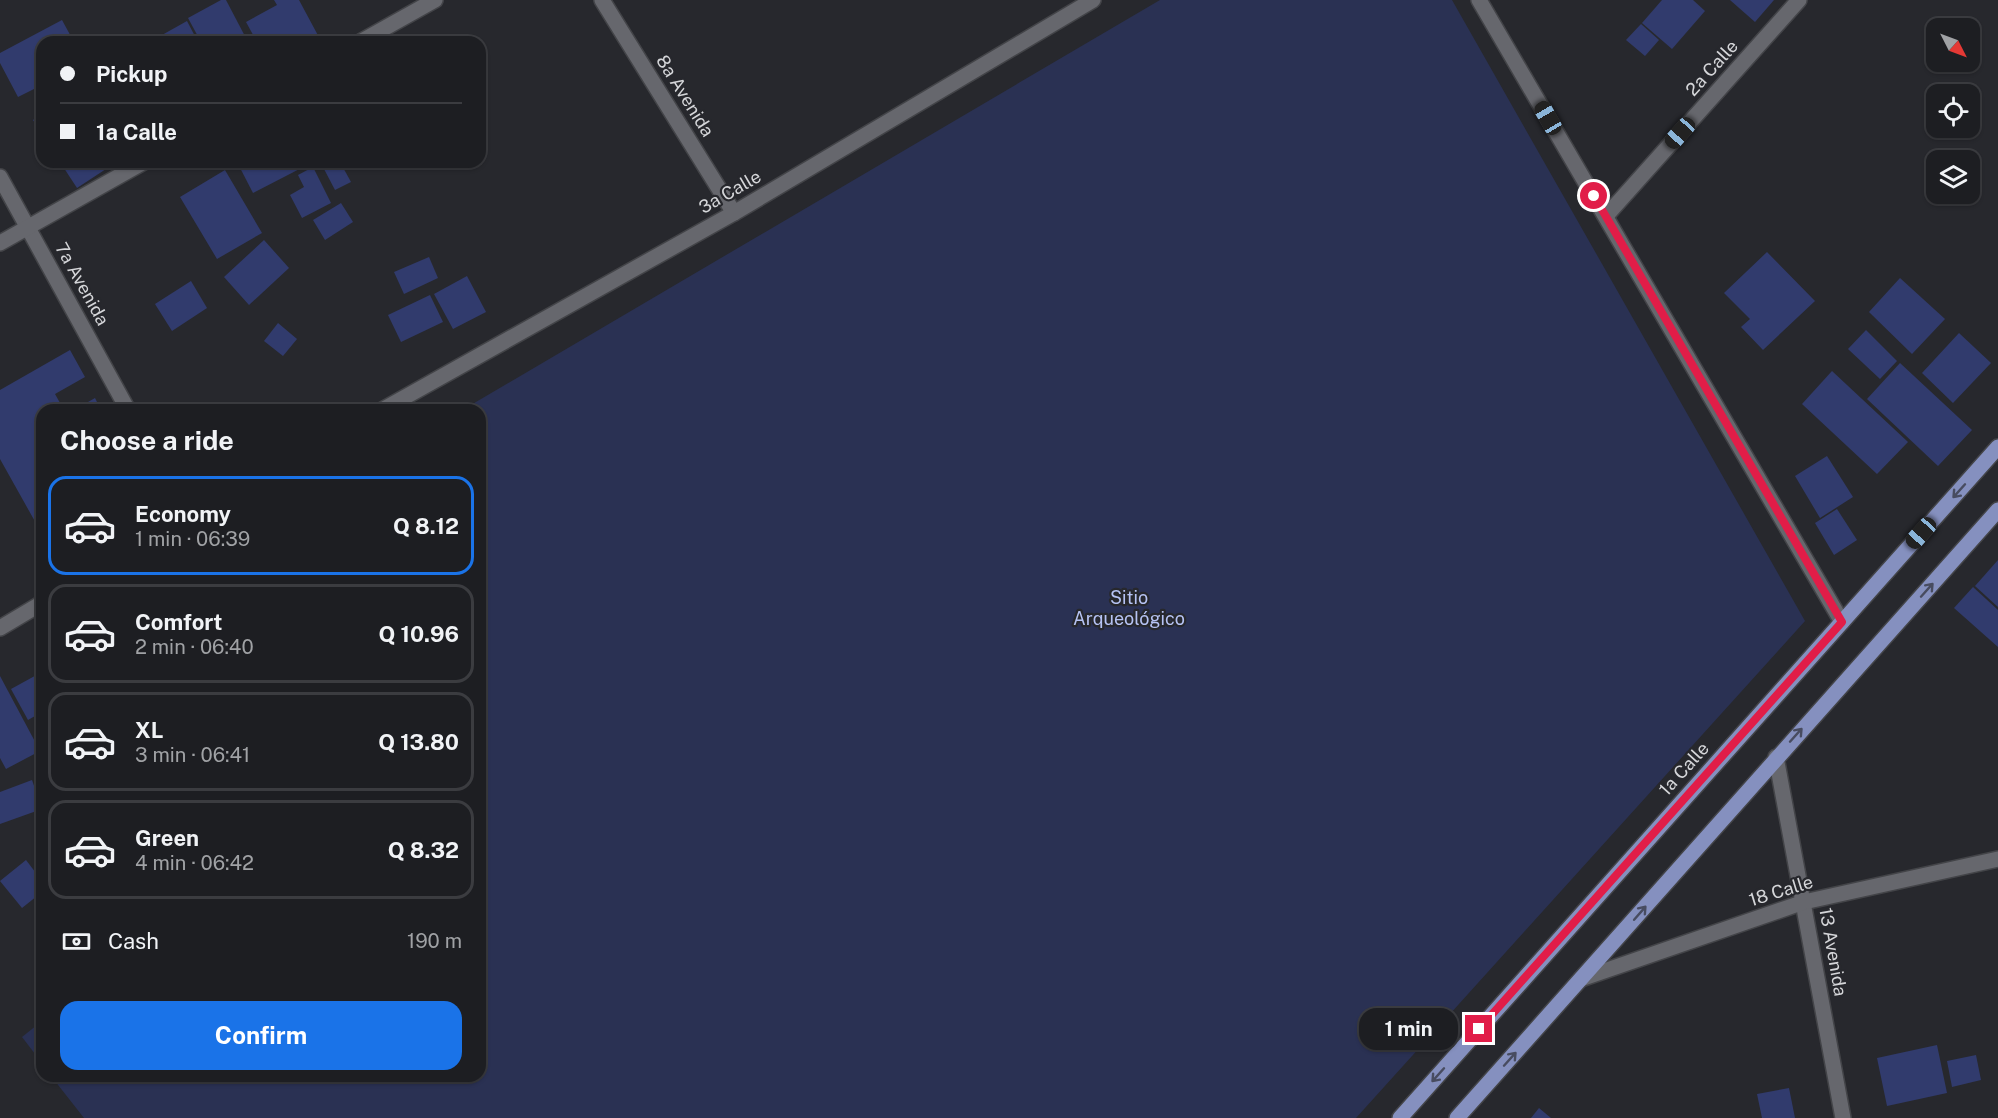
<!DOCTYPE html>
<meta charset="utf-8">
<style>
body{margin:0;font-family:"Public Sans",sans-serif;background:#25272a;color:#f1f3f6;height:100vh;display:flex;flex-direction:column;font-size:22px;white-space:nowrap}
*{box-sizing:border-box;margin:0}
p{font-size:20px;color:#a0a2a5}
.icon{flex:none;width:33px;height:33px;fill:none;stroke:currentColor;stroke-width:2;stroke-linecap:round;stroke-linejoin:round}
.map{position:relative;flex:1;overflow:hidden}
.sheet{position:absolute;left:36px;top:404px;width:450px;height:678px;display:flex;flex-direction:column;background:#1d1e22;border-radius:18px;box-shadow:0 2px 4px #0004,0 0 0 2px #3b3c40}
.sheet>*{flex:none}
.banner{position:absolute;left:36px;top:36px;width:450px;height:132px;border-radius:18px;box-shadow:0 2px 4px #0004,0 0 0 2px #3b3c40;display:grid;align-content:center;height:132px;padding:0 24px;background:#1d1e22}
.needle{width:39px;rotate:132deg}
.buttons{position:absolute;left:1926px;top:18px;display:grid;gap:12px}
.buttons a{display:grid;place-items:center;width:54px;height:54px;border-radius:12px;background:#1d1e22;box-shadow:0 2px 4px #0004,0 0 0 2px #3b3c40;font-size:30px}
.end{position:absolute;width:27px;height:27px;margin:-14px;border:8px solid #e11d48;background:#fff;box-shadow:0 0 0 3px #fff}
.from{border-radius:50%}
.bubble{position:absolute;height:42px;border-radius:18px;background:#1d1e22;box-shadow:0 2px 4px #0004,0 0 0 2px #3b3c40;font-size:20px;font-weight:700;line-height:42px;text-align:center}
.car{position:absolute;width:18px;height:36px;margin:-18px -9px;border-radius:8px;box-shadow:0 0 4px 2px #0007;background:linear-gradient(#222 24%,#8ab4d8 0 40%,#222 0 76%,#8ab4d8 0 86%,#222 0)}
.banner b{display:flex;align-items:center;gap:21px;height:57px;font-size:22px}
.banner b+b{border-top:2px solid #3b3c40}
.banner i{width:15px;height:15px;background:#f1f3f6}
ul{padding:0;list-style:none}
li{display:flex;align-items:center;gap:18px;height:99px;margin:0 12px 9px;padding:0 12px;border:3px solid #3b3c40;border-radius:18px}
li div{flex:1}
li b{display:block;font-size:22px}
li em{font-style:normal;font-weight:700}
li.active{border-color:#1a73e8}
li>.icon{width:54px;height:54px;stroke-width:1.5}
h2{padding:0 24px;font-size:27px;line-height:72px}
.pay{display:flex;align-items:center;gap:15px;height:66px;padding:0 24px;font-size:22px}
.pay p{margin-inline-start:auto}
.primary-button{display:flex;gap:12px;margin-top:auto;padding:12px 24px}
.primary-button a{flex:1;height:69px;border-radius:18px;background:#1a73e8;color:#fff;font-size:24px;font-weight:700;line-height:69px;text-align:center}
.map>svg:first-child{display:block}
.green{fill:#2a3153}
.building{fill:#313b6d}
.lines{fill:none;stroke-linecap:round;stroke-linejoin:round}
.minor-casing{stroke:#434448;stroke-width:18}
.major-casing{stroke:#434448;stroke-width:18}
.minor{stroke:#66676d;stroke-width:15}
.major{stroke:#8590bf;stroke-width:15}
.oneway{stroke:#484c60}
.route{stroke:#e11d48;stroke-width:8}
.labels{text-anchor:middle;stroke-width:4.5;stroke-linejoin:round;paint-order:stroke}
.street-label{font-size:18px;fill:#d5d6d9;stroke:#27282d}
.park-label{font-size:18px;fill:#b6c3f4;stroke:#27282d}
</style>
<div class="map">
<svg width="1998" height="1118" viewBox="0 0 1998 1118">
<rect width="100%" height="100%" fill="#27282d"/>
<g class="green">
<polygon points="1160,0 1452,0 1805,621 1356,1118 84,1118 51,1076 480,1076 480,410 464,409"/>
<polygon points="42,1021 42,1063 22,1037"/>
</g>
<g class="building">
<polygon points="221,0 226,0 248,42 201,42 188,18"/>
<polygon points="274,0 299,0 321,41 257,42 246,22 277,5"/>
<polygon points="1662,0 1693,0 1705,11 1672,49 1642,23"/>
<polygon points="1730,0 1774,0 1755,22"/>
<polygon points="62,20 74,42 42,42 42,85 18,97 0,63 0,53"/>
<polygon points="187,21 198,42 166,42 162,35"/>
<polygon points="1641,24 1659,40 1645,56 1626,40"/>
<polygon points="42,114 42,134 33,120"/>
<polygon points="60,162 101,162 106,169 77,188"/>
<polygon points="237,162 313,162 253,193"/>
<polygon points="337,162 340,162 351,182 335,190 324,169"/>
<polygon points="313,167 331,203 302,218 290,195 304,187 298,175"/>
<polygon points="225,170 262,233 217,259 180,197"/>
<polygon points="341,203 353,222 325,240 313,220"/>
<polygon points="264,240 289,268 249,305 224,277"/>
<polygon points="1767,252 1815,301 1763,350 1741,327 1750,319 1724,293"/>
<polygon points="429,257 438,278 404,294 394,272"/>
<polygon points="467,276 486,312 453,329 434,294"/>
<polygon points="1900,278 1945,319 1912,354 1869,312"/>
<polygon points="191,281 207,308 172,331 155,304"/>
<polygon points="430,295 443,322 401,342 388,315"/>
<polygon points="278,323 297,339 283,356 264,341"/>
<polygon points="1866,330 1897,361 1880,379 1848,349"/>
<polygon points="1959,333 1991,363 1953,403 1922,373"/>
<polygon points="70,350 85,377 55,394 64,410 42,410 42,534 0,459 0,390"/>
<polygon points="1900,363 1972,430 1938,466 1867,399"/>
<polygon points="1832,371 1908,442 1877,474 1802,404"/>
<polygon points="95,398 101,410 74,410"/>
<polygon points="1827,456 1853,497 1820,518 1795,476"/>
<polygon points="1837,509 1857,540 1834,555 1815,523"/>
<polygon points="1998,560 1998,607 1975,586"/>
<polygon points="1973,587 1998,610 1998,647 1954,608"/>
<polygon points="42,672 42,712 28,720 11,689"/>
<polygon points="0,676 40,751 6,769 0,758"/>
<polygon points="32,780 42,809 0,824 0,792"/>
<polygon points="26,860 42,881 42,892 22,908 0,881"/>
<polygon points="1937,1045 1947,1093 1887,1106 1877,1058"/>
<polygon points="1976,1055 1981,1080 1952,1087 1947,1061"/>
<polygon points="1789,1088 1795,1118 1762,1118 1757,1094"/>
<polygon points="1539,1108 1551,1118 1531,1118"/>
</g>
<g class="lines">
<defs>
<g id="minor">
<polyline points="602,0 734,213"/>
<polyline points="1479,0 1842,622"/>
<polyline points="360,42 435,0"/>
<polyline points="0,177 128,410"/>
<polyline points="1606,216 1799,0"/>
<polyline points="0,243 144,162"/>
<polyline points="382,410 734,213 1093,0"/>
<polyline points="0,628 42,603"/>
<polyline points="1776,757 1843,1118"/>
<polyline points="1581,979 1804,902 1998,859"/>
</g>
<g id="major">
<polyline points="1400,1118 1998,447"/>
<polyline points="1457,1118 1998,510"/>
</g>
</defs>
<use href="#minor" class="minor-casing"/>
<use href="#major" class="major-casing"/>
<use href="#minor" class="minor"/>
<use href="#major" class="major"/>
</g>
<defs><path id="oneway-shaft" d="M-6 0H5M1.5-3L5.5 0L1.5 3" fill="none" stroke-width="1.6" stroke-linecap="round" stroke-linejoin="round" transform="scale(1.5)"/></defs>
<g class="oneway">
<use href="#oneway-shaft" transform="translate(1959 491) rotate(132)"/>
<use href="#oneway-shaft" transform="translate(1927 590) rotate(-48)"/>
<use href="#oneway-shaft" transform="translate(1796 735) rotate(-48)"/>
<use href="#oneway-shaft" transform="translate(1640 913) rotate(-49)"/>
<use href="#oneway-shaft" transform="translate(1510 1059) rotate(-48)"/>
<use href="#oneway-shaft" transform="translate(1438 1075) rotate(132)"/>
</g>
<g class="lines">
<polyline class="route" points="1479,1029 1842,622 1594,196"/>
</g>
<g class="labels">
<g class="street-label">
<text transform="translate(1712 68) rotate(-48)" y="6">2a Calle</text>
<text transform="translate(685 96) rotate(58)" y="6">8a Avenida</text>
<text transform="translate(730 192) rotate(-30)" y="6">3a Calle</text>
<text transform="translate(82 284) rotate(61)" y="6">7a Avenida</text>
<text transform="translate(1684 769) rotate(-48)" y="6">1a Calle</text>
<text transform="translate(1781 891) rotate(-17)" y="6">18 Calle</text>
<text transform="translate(1833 952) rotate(80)" y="6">13 Avenida</text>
</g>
<g class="park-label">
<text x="1129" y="604">Sitio<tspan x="1129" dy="21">Arqueológico</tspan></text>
</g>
</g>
</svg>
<div class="buttons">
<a><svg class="needle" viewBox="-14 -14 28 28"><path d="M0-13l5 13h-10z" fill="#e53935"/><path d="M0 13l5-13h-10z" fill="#a0a2a5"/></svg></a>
<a><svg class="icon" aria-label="locate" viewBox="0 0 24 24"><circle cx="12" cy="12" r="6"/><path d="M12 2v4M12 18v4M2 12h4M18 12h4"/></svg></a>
<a><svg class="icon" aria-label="layers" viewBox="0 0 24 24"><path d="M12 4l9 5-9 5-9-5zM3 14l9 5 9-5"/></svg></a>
</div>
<i class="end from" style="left:1594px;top:196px"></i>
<i class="end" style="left:1479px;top:1029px"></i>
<div class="bubble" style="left:1359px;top:1008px;width:99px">1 min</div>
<i class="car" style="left:1548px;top:118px;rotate:330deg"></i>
<i class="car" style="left:1680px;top:133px;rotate:222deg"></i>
<i class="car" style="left:1921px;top:533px;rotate:222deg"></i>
<div class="banner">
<b><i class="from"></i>Pickup</b>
<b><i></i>1a Calle</b>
</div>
<section class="sheet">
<h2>Choose a ride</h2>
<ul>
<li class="active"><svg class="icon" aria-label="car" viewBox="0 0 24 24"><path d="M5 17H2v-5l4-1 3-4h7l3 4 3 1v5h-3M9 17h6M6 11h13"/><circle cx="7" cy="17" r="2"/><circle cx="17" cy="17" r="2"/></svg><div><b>Economy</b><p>1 min · 06:39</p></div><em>Q 8.12</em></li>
<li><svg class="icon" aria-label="car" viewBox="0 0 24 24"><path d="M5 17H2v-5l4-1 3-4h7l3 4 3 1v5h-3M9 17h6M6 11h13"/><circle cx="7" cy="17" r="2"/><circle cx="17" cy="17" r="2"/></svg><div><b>Comfort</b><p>2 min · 06:40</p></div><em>Q 10.96</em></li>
<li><svg class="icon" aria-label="car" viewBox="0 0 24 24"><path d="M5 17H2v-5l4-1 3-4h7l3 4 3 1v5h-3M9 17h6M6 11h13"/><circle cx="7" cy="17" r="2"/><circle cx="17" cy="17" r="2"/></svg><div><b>XL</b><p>3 min · 06:41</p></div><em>Q 13.80</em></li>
<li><svg class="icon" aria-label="car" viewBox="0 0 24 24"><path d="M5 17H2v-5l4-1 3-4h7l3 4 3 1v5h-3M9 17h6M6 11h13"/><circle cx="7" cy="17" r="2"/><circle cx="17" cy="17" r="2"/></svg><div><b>Green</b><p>4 min · 06:42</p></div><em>Q 8.32</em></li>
</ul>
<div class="pay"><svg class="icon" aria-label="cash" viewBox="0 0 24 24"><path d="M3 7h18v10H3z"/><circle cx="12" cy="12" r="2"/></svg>Cash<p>190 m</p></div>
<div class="primary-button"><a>Confirm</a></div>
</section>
</div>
